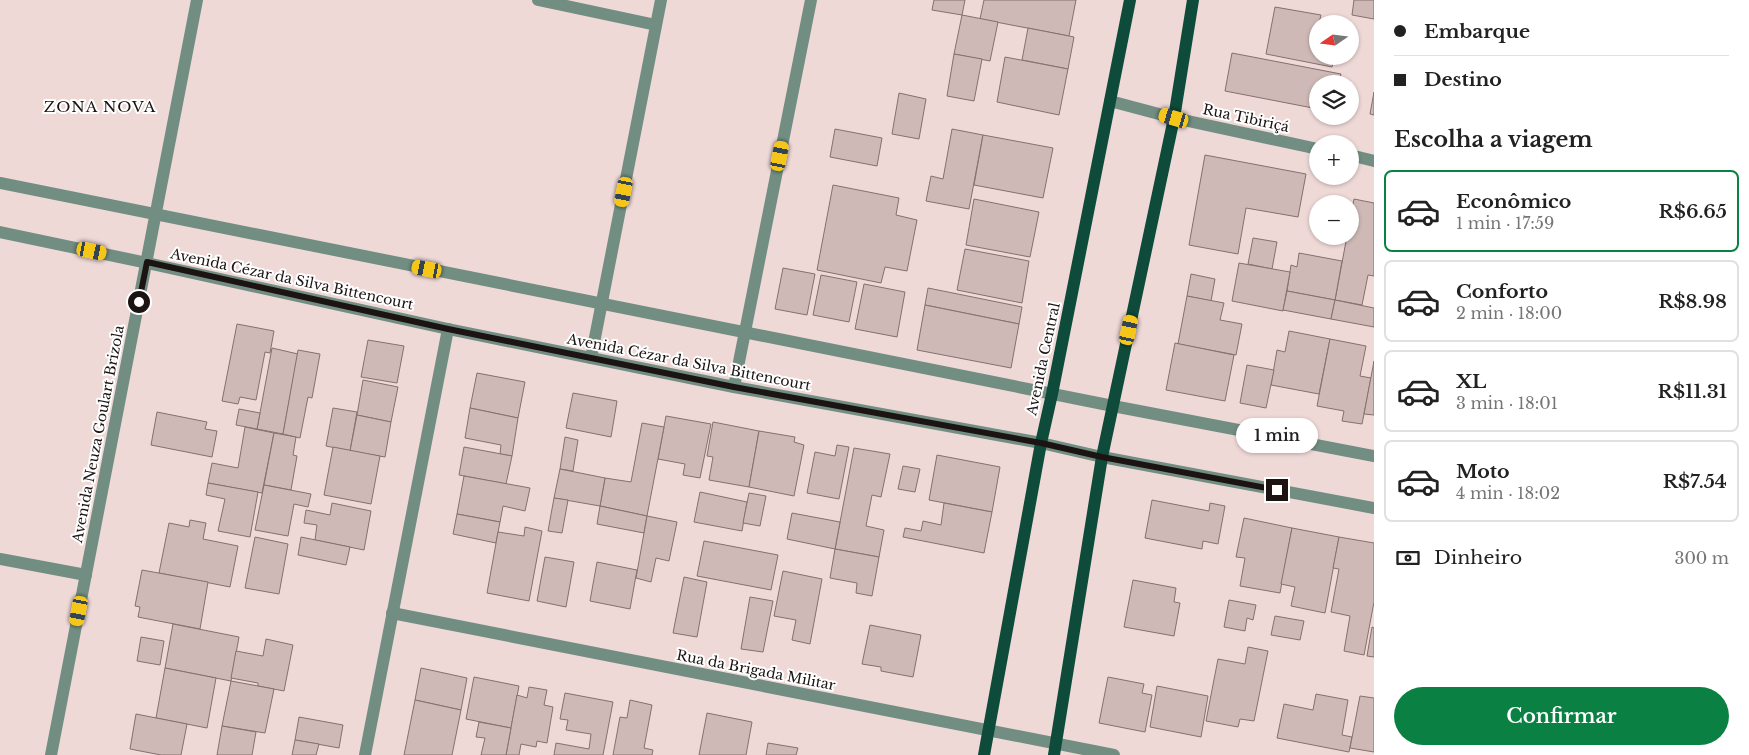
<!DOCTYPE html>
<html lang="pt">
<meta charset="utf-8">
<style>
body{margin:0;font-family:"Libre Baskerville",serif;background:#f2f2f2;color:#222;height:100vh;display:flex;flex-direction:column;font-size:19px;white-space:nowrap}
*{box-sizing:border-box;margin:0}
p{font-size:16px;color:#767676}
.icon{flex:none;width:28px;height:28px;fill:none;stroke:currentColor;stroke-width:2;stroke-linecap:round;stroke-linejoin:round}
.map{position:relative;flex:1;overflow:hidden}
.side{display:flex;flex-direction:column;background:#fff;width:375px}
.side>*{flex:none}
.hud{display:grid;align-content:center;height:110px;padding:0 20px;background:#fff}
.needle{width:32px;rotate:256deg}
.controls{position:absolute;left:1309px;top:15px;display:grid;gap:10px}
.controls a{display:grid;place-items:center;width:50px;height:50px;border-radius:50%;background:#fff;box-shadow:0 1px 4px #0004;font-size:25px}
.end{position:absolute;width:22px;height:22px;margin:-11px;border:6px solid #1b1413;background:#fff;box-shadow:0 0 0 2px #fff}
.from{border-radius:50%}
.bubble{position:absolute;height:35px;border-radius:18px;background:#fff;box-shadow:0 1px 4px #0004;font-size:16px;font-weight:600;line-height:35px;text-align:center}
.car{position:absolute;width:15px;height:30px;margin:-15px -8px;border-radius:6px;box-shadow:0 0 4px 1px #0007;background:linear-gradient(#f5c518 24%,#345 0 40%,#f5c518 0 76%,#345 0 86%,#f5c518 0)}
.hud b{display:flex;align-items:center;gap:18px;height:48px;font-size:19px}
.hud b+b{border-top:1px solid #e0e0e0}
.hud i{width:12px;height:12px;background:#222}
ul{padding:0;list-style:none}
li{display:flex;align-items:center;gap:15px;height:82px;margin:0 10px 8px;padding:0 10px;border:2px solid #e0e0e0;border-radius:8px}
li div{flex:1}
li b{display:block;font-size:19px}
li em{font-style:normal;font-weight:600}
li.on{border-color:#0b8043}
li>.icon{width:45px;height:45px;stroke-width:1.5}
h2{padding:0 20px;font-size:22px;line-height:60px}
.pay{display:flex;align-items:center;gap:12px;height:55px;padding:0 20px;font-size:19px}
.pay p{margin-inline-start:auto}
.primary-button{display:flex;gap:10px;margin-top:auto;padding:10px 20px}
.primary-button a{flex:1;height:58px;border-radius:30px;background:#0b8043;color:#fff;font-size:20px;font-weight:600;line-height:58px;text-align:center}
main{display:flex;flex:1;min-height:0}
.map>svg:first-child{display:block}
.building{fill:#ceb9b6;stroke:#84706e}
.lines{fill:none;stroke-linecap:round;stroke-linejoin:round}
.minor{stroke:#728e83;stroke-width:12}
.major{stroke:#0e4b3a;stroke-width:12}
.route{stroke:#1b1413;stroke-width:6}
.labels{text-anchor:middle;stroke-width:4;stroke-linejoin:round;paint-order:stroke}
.street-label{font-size:14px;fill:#1b1413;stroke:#fff}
.neighbourhood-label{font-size:15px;letter-spacing:1px;fill:#1b1413;stroke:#fff}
</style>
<main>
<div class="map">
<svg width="1374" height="755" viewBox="0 0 1374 755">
<rect width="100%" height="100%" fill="#efd9d7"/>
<g class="building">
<polygon points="934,0 965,0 962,15 932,10"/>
<polygon points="984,0 1076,0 1069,36 980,19"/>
<polygon points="1354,0 1374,0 1374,19 1352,15"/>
<polygon points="1275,7 1321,15 1319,23 1322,24 1318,24 1318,56 1339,56 1338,64 1333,63 1332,67 1266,54"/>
<polygon points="962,15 998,22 990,61 954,54"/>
<polygon points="1028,28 1074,37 1068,69 1022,60"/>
<polygon points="1232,53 1341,74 1339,84 1318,84 1318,109 1225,91"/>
<polygon points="954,54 982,59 974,101 947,96"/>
<polygon points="1005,57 1068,69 1059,115 997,102"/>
<polygon points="1374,92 1374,115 1370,114"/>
<polygon points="899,93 926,99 919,139 892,134"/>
<polygon points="835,129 882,138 877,166 830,157"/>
<polygon points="952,129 983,135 969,209 926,201 931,176 943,179"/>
<polygon points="983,135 1053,148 1043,198 974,185"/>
<polygon points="1205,155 1306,174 1298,217 1246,208 1238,254 1189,245"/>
<polygon points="833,185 899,198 896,215 917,220 907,271 885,267 881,283 817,270"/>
<polygon points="974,199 1039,212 1030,257 966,245"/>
<polygon points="1354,199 1374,203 1374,276 1368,275 1362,305 1335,300 1347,236 1350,236 1350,218"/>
<polygon points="1253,238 1277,242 1272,269 1248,264"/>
<polygon points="965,249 1029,261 1022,303 957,290"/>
<polygon points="1299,253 1342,261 1335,300 1287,291 1291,265 1297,267"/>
<polygon points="1239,263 1290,272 1283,311 1232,301"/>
<polygon points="783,268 815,274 807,315 775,309"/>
<polygon points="1191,274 1215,279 1211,301 1187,296"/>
<polygon points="821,275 857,282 849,322 813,315"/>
<polygon points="864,284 905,292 897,337 855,329"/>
<polygon points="928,288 1022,307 1019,324 925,305"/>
<polygon points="1287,291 1335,300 1331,319 1283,310"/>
<polygon points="1187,296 1224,303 1220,320 1242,324 1236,355 1178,344"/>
<polygon points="1335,300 1374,308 1374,327 1331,319"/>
<polygon points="925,305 1019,324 1011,368 917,350"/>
<polygon points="237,324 274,331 270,353 265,352 256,400 240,397 238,404 222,401"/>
<polygon points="1289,331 1330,339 1319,394 1271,385 1277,350 1285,352"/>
<polygon points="1330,339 1366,346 1360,376 1371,378 1362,424 1342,421 1344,411 1317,406"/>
<polygon points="368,340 404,346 397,383 361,377"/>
<polygon points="1175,343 1234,355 1225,401 1166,390"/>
<polygon points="272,348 298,354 283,434 257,429"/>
<polygon points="298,350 320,354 312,398 308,397 300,438 283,434"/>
<polygon points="1374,361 1374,415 1364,414"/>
<polygon points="1247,365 1274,370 1266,408 1240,403"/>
<polygon points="477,373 525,382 518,418 470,408"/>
<polygon points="363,380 398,387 391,422 357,415"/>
<polygon points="573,393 617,401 611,437 566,428"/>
<polygon points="333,408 357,412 350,451 326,446"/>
<polygon points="470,408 518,418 512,456 500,454 501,445 465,438"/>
<polygon points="239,409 260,413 257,429 236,425"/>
<polygon points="157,412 207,422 205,429 217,431 212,457 151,445"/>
<polygon points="357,415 391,422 385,457 350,451"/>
<polygon points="666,416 711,424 700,478 683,475 685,464 658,459"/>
<polygon points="713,422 759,431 749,487 709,480 713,457 707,456"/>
<polygon points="642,423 664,427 647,516 600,506 605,478 631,482"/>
<polygon points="245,427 274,433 262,493 208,483 212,463 238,468"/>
<polygon points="759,431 795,437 794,442 804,445 794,496 749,487"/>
<polygon points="274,433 296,437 293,455 297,456 291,490 264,485"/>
<polygon points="565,437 578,440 573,471 560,469"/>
<polygon points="837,445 849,447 839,499 807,493 815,452 835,456"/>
<polygon points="333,447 380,456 371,504 324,495"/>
<polygon points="464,447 512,456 506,484 459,475"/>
<polygon points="854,448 890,454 881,497 872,495 866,526 884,530 879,557 835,549"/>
<polygon points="937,455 1000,467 992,512 929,500"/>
<polygon points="903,466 920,469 915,492 898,489"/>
<polygon points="560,469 605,478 600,506 554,498"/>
<polygon points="464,476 530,488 525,511 503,506 500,522 457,514"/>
<polygon points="208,483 258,492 250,537 218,531 225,499 206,495"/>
<polygon points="264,485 311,494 308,507 294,504 288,536 255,530"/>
<polygon points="700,492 747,502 742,531 694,522"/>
<polygon points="749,493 766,496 760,526 743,523"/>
<polygon points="554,498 568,500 562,533 548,531"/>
<polygon points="1152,500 1209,511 1210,503 1225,506 1218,544 1203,541 1202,549 1145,538"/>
<polygon points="332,503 371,511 364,550 315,540 317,525 304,523 306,510 330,515"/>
<polygon points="944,503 992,512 984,553 903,537 905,528 921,531 923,521 941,525"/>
<polygon points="600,506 647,516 644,533 597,524"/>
<polygon points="792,513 840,522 835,549 787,539"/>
<polygon points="457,514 500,522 496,543 453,534"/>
<polygon points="647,516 677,522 669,561 656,558 651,582 636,578"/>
<polygon points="1244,518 1292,528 1280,593 1240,586 1245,558 1236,557"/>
<polygon points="190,520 206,523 203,539 238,546 230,587 159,573 169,523 189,527"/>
<polygon points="525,527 542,531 529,601 487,593 498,532 524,536"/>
<polygon points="1292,528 1339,537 1325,613 1291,606 1295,587 1281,584"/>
<polygon points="255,537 288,544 279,594 245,588"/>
<polygon points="301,537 350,547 346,565 298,555"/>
<polygon points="1339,537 1374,543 1374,602 1364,655 1344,651 1350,616 1331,612 1339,569 1333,568"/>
<polygon points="704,541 778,555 771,590 697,576"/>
<polygon points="835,549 879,557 872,596 856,593 857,583 830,578"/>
<polygon points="545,557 574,562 566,607 537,601"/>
<polygon points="597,562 637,570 630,609 590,601"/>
<polygon points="142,570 208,582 200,629 138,617 140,607 135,606"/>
<polygon points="783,571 822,579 810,644 792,640 796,620 774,616"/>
<polygon points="684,577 707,582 697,637 673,633"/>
<polygon points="1133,580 1176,588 1174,602 1180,603 1174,636 1124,627"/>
<polygon points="750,597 773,601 763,652 741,649"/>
<polygon points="1229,600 1256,605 1253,620 1247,618 1245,631 1224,627"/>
<polygon points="1275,616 1304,621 1300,640 1271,635"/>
<polygon points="173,624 239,637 231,681 165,668"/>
<polygon points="870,625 921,635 913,677 881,671 881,667 862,664"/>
<polygon points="1372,627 1374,628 1374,657 1367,656"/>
<polygon points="141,637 164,641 160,665 137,661"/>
<polygon points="266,639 293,645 284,691 258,686 258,683 231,678 236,651 263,656"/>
<polygon points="1248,647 1268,651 1254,721 1240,719 1238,727 1206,721 1218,659 1245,664"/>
<polygon points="165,668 216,678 207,728 156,718"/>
<polygon points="421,668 467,678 461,710 415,700"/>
<polygon points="474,677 519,686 511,728 466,719"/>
<polygon points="1108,677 1144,684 1142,693 1152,695 1145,732 1099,723"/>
<polygon points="231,681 274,689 265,733 222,726"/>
<polygon points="1157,686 1208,696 1201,737 1150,727"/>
<polygon points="529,687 547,690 544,705 553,707 547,743 537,741 536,747 521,744 519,755 506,755 517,695 527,698"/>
<polygon points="565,693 613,702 603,755 554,755 556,743 589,749 591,734 566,730 568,720 560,719"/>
<polygon points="1316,694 1348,700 1342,735 1352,737 1349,752 1277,738 1284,704 1313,710"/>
<polygon points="1360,696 1374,698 1374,752 1350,748"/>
<polygon points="415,700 461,710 452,755 404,755"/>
<polygon points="630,700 652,705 644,748 653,750 652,755 613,755 620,717 627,718"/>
<polygon points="707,713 752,722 746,755 699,755"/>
<polygon points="136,714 187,724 181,755 161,755 130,749"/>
<polygon points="299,717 343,725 339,748 295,740"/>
<polygon points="479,722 511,728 506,755 481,755 485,738 476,737"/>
<polygon points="222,726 256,732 252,755 217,755"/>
<polygon points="295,740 319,744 316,755 292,755"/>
<polygon points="768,743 798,748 796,755 766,755"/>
</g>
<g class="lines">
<g class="minor">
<polyline points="538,0 656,25"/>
<polyline points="1110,101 1174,118 1318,149"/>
<polyline points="1350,155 1374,161"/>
<polyline points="0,183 1113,406 1374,456"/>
<polyline points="0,232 147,263 448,329 734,387 1041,443 1102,457 1374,508"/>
<polyline points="591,358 661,0"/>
<polyline points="734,387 811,0"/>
<polyline points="0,559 86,575"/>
<polyline points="392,613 1114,755"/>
<polyline points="51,755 197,0"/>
<polyline points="365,755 448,329"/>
</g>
<g class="major">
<polyline points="984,755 1041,443 1052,394 1130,0"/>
<polyline points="1054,755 1102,457 1174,118 1193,0"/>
</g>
</g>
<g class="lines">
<polyline class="route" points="139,302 147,262 448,329 734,387 1041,443 1102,457 1277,490"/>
</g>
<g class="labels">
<g class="street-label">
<text transform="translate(1246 118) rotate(12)" y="5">Rua Tibiriçá</text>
<text transform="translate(292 279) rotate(12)" y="5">Avenida Cézar da Silva Bittencourt</text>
<text transform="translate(1043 359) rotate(-78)" y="5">Avenida Central</text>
<text transform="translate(689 362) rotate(11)" y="5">Avenida Cézar da Silva Bittencourt</text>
<text transform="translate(98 434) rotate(-79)" y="5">Avenida Neuza Goulart Brizola</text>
<text transform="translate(756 670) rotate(11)" y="5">Rua da Brigada Militar</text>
</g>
<g class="neighbourhood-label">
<text x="100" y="112">ZONA NOVA</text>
</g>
</g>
</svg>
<div class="controls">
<a><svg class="needle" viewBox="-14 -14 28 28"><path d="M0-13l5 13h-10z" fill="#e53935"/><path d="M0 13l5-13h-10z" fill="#767676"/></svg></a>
<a><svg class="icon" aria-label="layers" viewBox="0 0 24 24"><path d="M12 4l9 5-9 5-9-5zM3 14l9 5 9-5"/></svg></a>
<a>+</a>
<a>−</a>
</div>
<i class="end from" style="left:139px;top:302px"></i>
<i class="end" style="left:1277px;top:490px"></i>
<div class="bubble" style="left:1236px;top:418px;width:82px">1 min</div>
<i class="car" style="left:1174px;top:118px;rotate:286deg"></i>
<i class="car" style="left:780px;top:156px;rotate:11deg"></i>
<i class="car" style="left:624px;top:192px;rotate:191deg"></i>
<i class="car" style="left:92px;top:251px;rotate:102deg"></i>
<i class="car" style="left:427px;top:269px;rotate:281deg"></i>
<i class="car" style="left:1129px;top:330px;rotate:12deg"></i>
<i class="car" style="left:79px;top:611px;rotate:191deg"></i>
</div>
<section class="side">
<div class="hud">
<b><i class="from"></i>Embarque</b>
<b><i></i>Destino</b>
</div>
<h2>Escolha a viagem</h2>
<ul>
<li class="on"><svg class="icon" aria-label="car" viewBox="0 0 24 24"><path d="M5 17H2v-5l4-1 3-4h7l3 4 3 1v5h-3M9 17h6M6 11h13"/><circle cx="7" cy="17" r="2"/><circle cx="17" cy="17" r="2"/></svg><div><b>Econômico</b><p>1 min · 17:59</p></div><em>R$6.65</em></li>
<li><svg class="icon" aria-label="car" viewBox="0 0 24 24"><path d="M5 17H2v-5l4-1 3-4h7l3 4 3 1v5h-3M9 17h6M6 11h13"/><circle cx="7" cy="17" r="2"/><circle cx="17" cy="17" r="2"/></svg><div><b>Conforto</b><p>2 min · 18:00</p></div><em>R$8.98</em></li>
<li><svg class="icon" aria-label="car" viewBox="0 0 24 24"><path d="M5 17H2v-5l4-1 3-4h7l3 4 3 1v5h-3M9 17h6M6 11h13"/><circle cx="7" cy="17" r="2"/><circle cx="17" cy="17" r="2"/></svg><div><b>XL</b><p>3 min · 18:01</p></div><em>R$11.31</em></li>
<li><svg class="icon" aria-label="car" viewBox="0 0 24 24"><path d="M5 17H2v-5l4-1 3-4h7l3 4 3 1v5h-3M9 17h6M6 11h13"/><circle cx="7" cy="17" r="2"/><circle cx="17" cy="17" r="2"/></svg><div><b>Moto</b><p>4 min · 18:02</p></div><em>R$7.54</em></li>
</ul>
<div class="pay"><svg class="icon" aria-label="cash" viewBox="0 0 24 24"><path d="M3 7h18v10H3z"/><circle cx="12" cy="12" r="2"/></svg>Dinheiro<p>300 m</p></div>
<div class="primary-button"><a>Confirmar</a></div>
</section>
</main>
